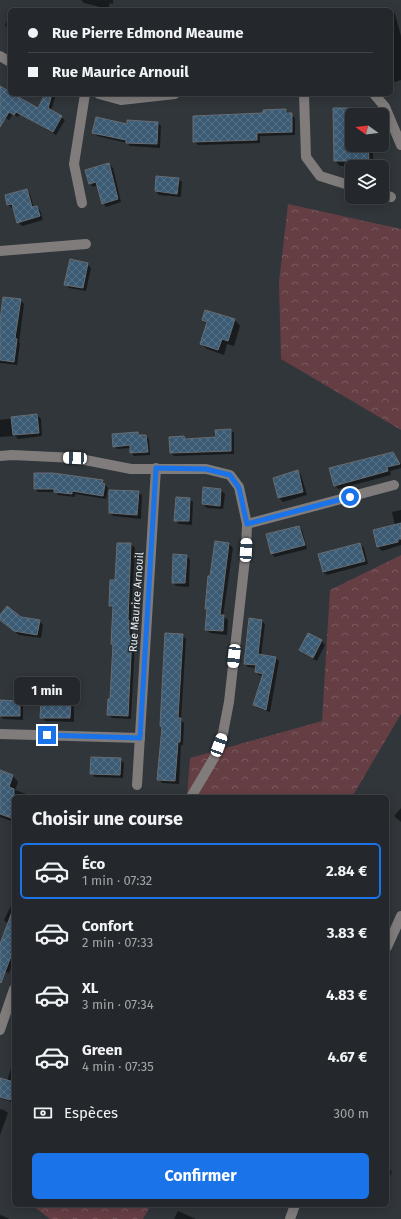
<!DOCTYPE html>
<html lang="fr">
<meta charset="utf-8">
<style>
body{margin:0;font-family:"Fira Sans",sans-serif;background:#303438;color:#f1f3f6;height:100vh;display:flex;flex-direction:column;font-size:15px;white-space:nowrap}
*{box-sizing:border-box;margin:0}
p{font-size:13px;color:#a3a6a9}
.icon{flex:none;width:22px;height:22px;fill:none;stroke:currentColor;stroke-width:2;stroke-linecap:round;stroke-linejoin:round}
.map{position:relative;flex:1;overflow:hidden}
.drawer{position:absolute;left:12px;top:795px;width:377px;height:412px;display:flex;flex-direction:column;background:#24282c;border-radius:6px;box-shadow:0 2px 10px #0003,0 0 0 1px #414448}
.drawer>*{flex:none}
.top-card{position:absolute;left:8px;top:8px;width:385px;height:88px;border-radius:6px;box-shadow:0 2px 10px #0003,0 0 0 1px #414448;display:grid;align-content:center;height:88px;padding:0 20px;background:#24282c}
.needle{width:26px;rotate:285deg}
.tools{position:absolute;left:345px;top:108px;display:grid;gap:8px}
.tools a{display:grid;place-items:center;width:44px;height:44px;border-radius:6px;background:#24282c;box-shadow:0 2px 10px #0003,0 0 0 1px #414448;font-size:20px}
.end{position:absolute;width:18px;height:18px;margin:-9px;border:5px solid #1a73e8;background:#fff;box-shadow:0 0 0 2px #fff}
.from{border-radius:50%}
.bubble{position:absolute;height:28px;border-radius:6px;background:#24282c;box-shadow:0 2px 10px #0003,0 0 0 1px #414448;font-size:13px;font-weight:700;line-height:28px;text-align:center}
.car{position:absolute;width:12px;height:24px;margin:-12px -6px;border-radius:5px;box-shadow:0 0 3px 1px #0007;background:linear-gradient(#fff 24%,#345 0 40%,#fff 0 76%,#345 0 86%,#fff 0)}
.top-card b{display:flex;align-items:center;gap:14px;height:38px;font-size:15px}
.top-card b+b{border-top:1px solid #414448}
.top-card i{width:10px;height:10px;background:#f1f3f6}
ul{padding:0;list-style:none}
li{display:flex;align-items:center;gap:12px;height:56px;margin:0 8px 6px;padding:0 12px;border:2px solid transparent;border-radius:6px}
li div{flex:1}
li b{display:block;font-size:15px}
li em{font-style:normal;font-weight:700}
li.active{border-color:#1a73e8}
li>.icon{width:36px;height:36px;stroke-width:1.5}
h2{padding:0 20px;font-size:18px;line-height:48px}
.pay{display:flex;align-items:center;gap:10px;height:44px;padding:0 20px;font-size:15px}
.pay p{margin-inline-start:auto}
.button{display:flex;gap:8px;margin-top:auto;padding:8px 20px}
.button a{flex:1;height:46px;border-radius:6px;background:#1a73e8;color:#fff;font-size:16px;font-weight:700;line-height:46px;text-align:center}
.map>svg:first-child{display:block}
.forest{fill:url(#forest-crowns)}
.shadow{fill:#0007}
.building{fill:url(#building-cross-hatch);stroke:#676d72}
.lines{fill:none;stroke-linecap:round;stroke-linejoin:round}
.minor{stroke:#807c7c;stroke-width:10}
.route{stroke:#1a73e8;stroke-width:5}
.labels{text-anchor:middle;stroke-width:3;stroke-linejoin:round;paint-order:stroke}
.street-label{font-size:11px;fill:#eef2f5;stroke:#262c30}
</style>
<div class="map">
<svg width="401" height="1219" viewBox="0 0 401 1219">
<defs>
<pattern id="forest-crowns" width="20" height="18" patternUnits="userSpaceOnUse"><rect width="20" height="18" fill="#643e43"/><path d="M2 6a3 3 0 1 1 6 0M12 15a3 3 0 1 1 6 0" fill="none" stroke="#7a5a5f"/></pattern>
<pattern id="building-cross-hatch" width="8" height="8" patternUnits="userSpaceOnUse"><rect width="8" height="8" fill="#3b5a73"/><path d="M0 0l8 8M0 8l8-8" fill="none" stroke="#587288"/></pattern>
</defs>
<rect width="100%" height="100%" fill="#30363a"/>
<g class="forest">
<polygon points="288,204 401,229 401,430 281,359 279,282"/>
<polygon points="401,555 401,714 352,797 187,797 190,758 322,721 330,590"/>
<polygon points="32,1205 151,1205 143,1219 50,1219"/>
</g>
<g class="shadow">
<polygon points="81,0 113,0 113,4 110,3 108,9 84,3"/>
<polygon points="386,9 390,9 395,14 401,36 401,80 395,82 391,78 391,10 381,10"/>
<polygon points="10,16 10,30 5,25"/>
<polygon points="0,87 38,109 46,94 56,94 51,111 61,117 65,120 56,135 20,114 18,117 13,114 9,120 2,116 0,114"/>
<polygon points="334,109 358,109 363,114 363,115 352,115 352,145 372,145 374,166 340,166 335,161"/>
<polygon points="285,110 295,118 295,135 260,136 260,143 198,145 194,141 264,114"/>
<polygon points="158,123 161,126 160,148 130,146 127,143 97,136 94,132 128,125"/>
<polygon points="109,164 113,168 121,202 106,207 103,203 98,185 93,187 90,183"/>
<polygon points="178,179 182,182 181,197 159,195 156,191"/>
<polygon points="26,190 30,194 34,208 37,207 40,210 43,220 22,226 18,222 14,208 12,208 8,205"/>
<polygon points="87,264 91,268 86,291 69,288 65,284"/>
<polygon points="20,300 24,304 19,342 20,343 17,365 0,363 0,331"/>
<polygon points="205,311 235,320 240,326 234,346 227,344 224,355 207,349 201,344 207,325 203,320"/>
<polygon points="37,415 41,419 42,436 18,439 15,436 0,437 0,420"/>
<polygon points="231,430 234,433 234,454 174,456 171,453 170,438 184,437 187,440 217,438 216,431"/>
<polygon points="137,433 140,436 146,436 149,439 150,455 134,456 131,453 131,448 117,449 114,446"/>
<polygon points="393,453 401,464 401,468 390,471 391,475 338,489 335,485"/>
<polygon points="298,472 301,475 307,495 283,502 279,498 274,479"/>
<polygon points="102,481 108,488 106,499 75,494 75,497 58,495 56,492 38,492 35,489"/>
<polygon points="221,490 225,494 223,509 207,508 203,504"/>
<polygon points="138,492 142,495 141,519 113,516 110,513"/>
<polygon points="189,499 193,502 192,525 179,524 175,520"/>
<polygon points="401,510 401,545 382,551 378,547 374,531 395,525 392,512"/>
<polygon points="299,527 302,530 307,549 275,557 271,554 267,535"/>
<polygon points="216,542 229,544 233,548 223,616 228,620 227,635 210,633 206,629 208,610 206,609"/>
<polygon points="131,544 135,548 131,624 132,625 132,638 135,641 131,719 112,718 108,714 111,700 114,645 112,644 114,609 110,605 116,581"/>
<polygon points="360,544 364,548 368,564 327,575 323,572"/>
<polygon points="187,556 190,560 189,587 176,586 173,582"/>
<polygon points="0,617 39,621 43,625 41,638 19,635 3,621 0,618"/>
<polygon points="262,621 265,624 261,656 276,658 279,661 270,712 257,708 254,705 264,676 259,675 256,672 256,668 248,667 245,664"/>
<polygon points="308,634 322,641 325,645 317,661 304,654 300,650"/>
<polygon points="182,635 186,639 181,720 184,723 183,745 181,745 179,784 162,783 158,779"/>
<polygon points="19,702 23,706 23,720 3,719 0,716"/>
<polygon points="71,703 74,707 74,722 45,721 41,717"/>
<polygon points="120,759 124,763 123,778 95,777 91,773"/>
<polygon points="0,771 13,776 18,782 15,790 29,795 31,797 14,797 14,822 0,817"/>
<polygon points="401,808 401,822 394,816"/>
<polygon points="14,900 14,961 9,973 0,970 0,946 8,924 4,920"/>
<polygon points="14,1059 14,1103 0,1098 0,1079 7,1081"/>
<polygon points="0,1109 4,1110 8,1113 0,1135"/>
<polygon points="387,1168 392,1171 388,1182 387,1181"/>
<polygon points="178,1211 196,1219 174,1219"/>
<polygon points="0,1215 8,1218 9,1219 0,1219"/>
</g>
<g class="building">
<polygon points="0,86 10,92 10,94 13,94 38,108 45,94 52,94 48,108 62,116 53,132 16,112 14,115 9,112 0,127"/>
<polygon points="333,108 352,108 352,145 368,145 369,161 334,161"/>
<polygon points="286,109 286,113 292,113 292,132 257,133 257,140 193,142 193,116 263,113 263,110"/>
<polygon points="96,117 127,124 127,120 158,122 157,144 126,143 126,140 92,133"/>
<polygon points="109,163 118,199 102,204 96,182 89,184 85,170"/>
<polygon points="156,176 179,178 177,194 155,191"/>
<polygon points="27,189 32,207 37,206 40,216 17,223 12,204 7,205 5,195"/>
<polygon points="70,259 88,263 83,288 64,285"/>
<polygon points="3,297 21,299 15,338 17,339 14,362 0,360 0,320"/>
<polygon points="205,310 235,319 228,341 222,339 218,350 200,344 207,322 202,320"/>
<polygon points="37,414 39,433 13,435 11,417"/>
<polygon points="231,429 231,451 170,453 169,437 184,436 185,439 216,437 215,430"/>
<polygon points="138,432 138,435 146,435 148,452 130,453 130,445 113,447 112,434"/>
<polygon points="393,452 400,464 387,467 388,471 334,486 329,468"/>
<polygon points="298,470 303,492 278,498 273,478"/>
<polygon points="34,473 53,473 103,480 102,483 105,484 103,496 72,491 72,494 54,492 54,489 34,489"/>
<polygon points="203,487 221,489 220,506 202,504"/>
<polygon points="109,490 139,491 137,515 109,513"/>
<polygon points="176,497 190,498 189,521 174,521"/>
<polygon points="401,523 401,539 398,539 398,542 377,547 373,530"/>
<polygon points="299,526 305,545 271,554 266,534"/>
<polygon points="215,541 229,543 220,615 224,615 223,631 205,630 207,609 205,609 208,576 210,576"/>
<polygon points="117,543 131,543 128,620 129,620 129,636 132,636 128,716 107,715 108,699 110,699 113,644 111,644 113,606 109,606 110,580 115,580"/>
<polygon points="360,543 365,561 323,572 318,554"/>
<polygon points="173,554 187,555 185,583 172,583"/>
<polygon points="7,606 21,617 40,620 37,635 14,631 0,620 0,615"/>
<polygon points="249,618 262,620 258,654 276,657 266,710 253,705 263,674 255,672 256,665 244,664"/>
<polygon points="165,633 183,634 178,718 181,718 180,742 178,742 175,781 157,780 162,727 160,726"/>
<polygon points="308,633 322,640 313,658 299,650"/>
<polygon points="0,700 20,701 20,716 0,716"/>
<polygon points="41,701 71,702 70,718 40,718"/>
<polygon points="91,757 121,758 120,775 90,774"/>
<polygon points="0,770 13,775 9,787 14,789 14,819 0,814"/>
<polygon points="13,909 14,909 14,948 1,983 0,982 0,944"/>
<polygon points="0,1078 14,1082 14,1089 10,1100 0,1097"/>
</g>
<g class="lines">
<g class="minor">
<polyline points="0,56 10,62"/>
<polyline points="99,94 121,100 175,94"/>
<polyline points="304,94 306,157 320,176 352,186"/>
<polyline points="374,94 385,107 401,145"/>
<polyline points="382,194 391,197"/>
<polyline points="82,203 74,164 85,94"/>
<polyline points="0,251 86,244"/>
<polyline points="0,456 12,455 75,458 131,469 206,469 230,475 239,487 247,524 246,550 229,702 223,733 214,758 191,797"/>
<polyline points="247,524 394,485"/>
<polyline points="0,734 140,738"/>
<polyline points="137,785 156,468"/>
<polyline points="387,947 401,916"/>
<polyline points="0,1030 14,989"/>
<polyline points="290,1219 295,1205"/>
</g>
</g>
<g class="lines">
<polyline class="route" points="47,735 140,738 156,468 206,469 230,475 239,488 247,524 350,497"/>
</g>
<g class="labels">
<g class="street-label">
<text transform="translate(136 602) rotate(-86)" y="4">Rue Maurice Arnouil</text>
</g>
</g>
</svg>
<div class="tools">
<a><svg class="needle" viewBox="-14 -14 28 28"><path d="M0-13l5 13h-10z" fill="#e53935"/><path d="M0 13l5-13h-10z" fill="#a3a6a9"/></svg></a>
<a><svg class="icon" aria-label="layers" viewBox="0 0 24 24"><path d="M12 4l9 5-9 5-9-5zM3 14l9 5 9-5"/></svg></a>
</div>
<i class="end from" style="left:350px;top:497px"></i>
<i class="end" style="left:47px;top:735px"></i>
<div class="bubble" style="left:14px;top:677px;width:66px">1 min</div>
<i class="car" style="left:75px;top:458px;rotate:272deg"></i>
<i class="car" style="left:246px;top:550px;rotate:3deg"></i>
<i class="car" style="left:234px;top:656px;rotate:186deg"></i>
<i class="car" style="left:219px;top:745px;rotate:20deg"></i>
<div class="top-card">
<b><i class="from"></i>Rue Pierre Edmond Meaume</b>
<b><i></i>Rue Maurice Arnouil</b>
</div>
<section class="drawer">
<h2>Choisir une course</h2>
<ul>
<li class="active"><svg class="icon" aria-label="car" viewBox="0 0 24 24"><path d="M5 17H2v-5l4-1 3-4h7l3 4 3 1v5h-3M9 17h6M6 11h13"/><circle cx="7" cy="17" r="2"/><circle cx="17" cy="17" r="2"/></svg><div><b>Éco</b><p>1 min · 07:32</p></div><em>2.84 €</em></li>
<li><svg class="icon" aria-label="car" viewBox="0 0 24 24"><path d="M5 17H2v-5l4-1 3-4h7l3 4 3 1v5h-3M9 17h6M6 11h13"/><circle cx="7" cy="17" r="2"/><circle cx="17" cy="17" r="2"/></svg><div><b>Confort</b><p>2 min · 07:33</p></div><em>3.83 €</em></li>
<li><svg class="icon" aria-label="car" viewBox="0 0 24 24"><path d="M5 17H2v-5l4-1 3-4h7l3 4 3 1v5h-3M9 17h6M6 11h13"/><circle cx="7" cy="17" r="2"/><circle cx="17" cy="17" r="2"/></svg><div><b>XL</b><p>3 min · 07:34</p></div><em>4.83 €</em></li>
<li><svg class="icon" aria-label="car" viewBox="0 0 24 24"><path d="M5 17H2v-5l4-1 3-4h7l3 4 3 1v5h-3M9 17h6M6 11h13"/><circle cx="7" cy="17" r="2"/><circle cx="17" cy="17" r="2"/></svg><div><b>Green</b><p>4 min · 07:35</p></div><em>4.67 €</em></li>
</ul>
<div class="pay"><svg class="icon" aria-label="cash" viewBox="0 0 24 24"><path d="M3 7h18v10H3z"/><circle cx="12" cy="12" r="2"/></svg>Espèces<p>300 m</p></div>
<div class="button"><a>Confirmer</a></div>
</section>
</div>
